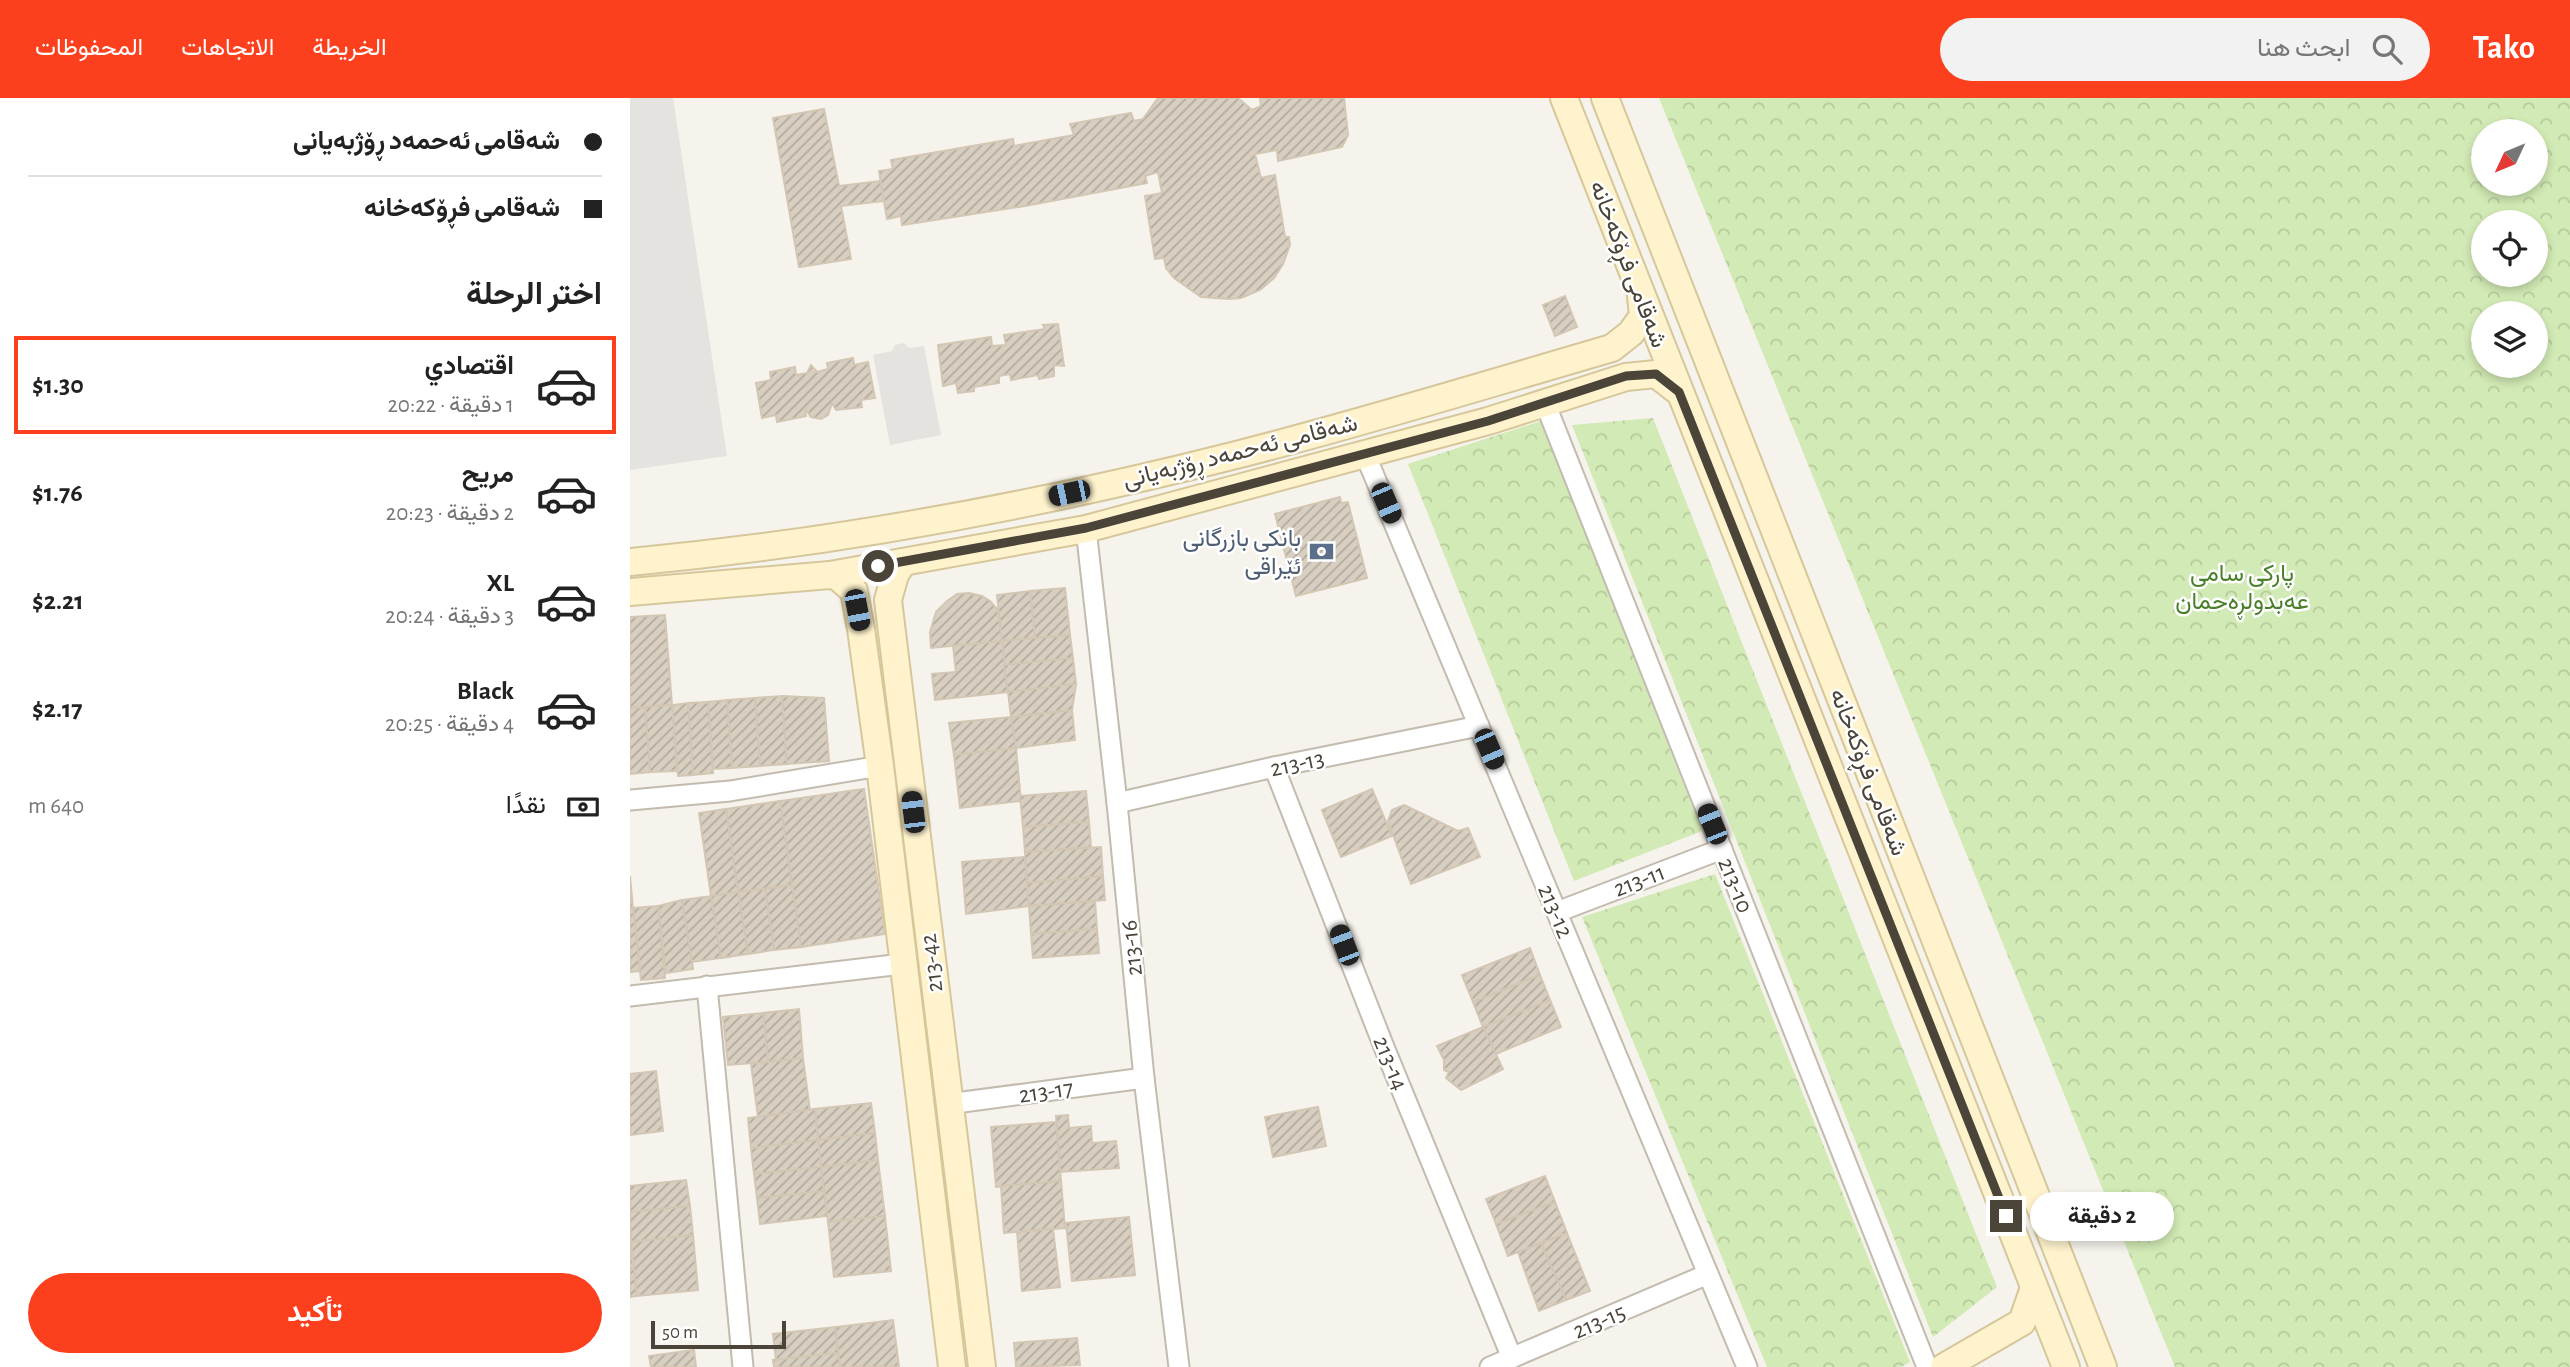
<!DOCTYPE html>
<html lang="ar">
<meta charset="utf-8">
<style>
body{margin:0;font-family:"Alegreya Sans",Vazirmatn,sans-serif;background:#f2f2f2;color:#222;direction:rtl;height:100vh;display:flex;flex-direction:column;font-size:26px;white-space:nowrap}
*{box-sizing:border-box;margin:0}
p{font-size:23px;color:#767676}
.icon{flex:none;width:38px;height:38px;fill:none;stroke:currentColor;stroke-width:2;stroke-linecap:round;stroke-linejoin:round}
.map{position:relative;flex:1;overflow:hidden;direction:ltr}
.details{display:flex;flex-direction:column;background:#fff;width:630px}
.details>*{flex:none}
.hud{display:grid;align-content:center;height:154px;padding:0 28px;background:#fff}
.needle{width:46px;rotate:226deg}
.controls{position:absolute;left:1841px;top:21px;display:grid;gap:14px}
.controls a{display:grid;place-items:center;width:77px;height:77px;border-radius:50%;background:#fff;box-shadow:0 4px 10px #0003;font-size:35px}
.scale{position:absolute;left:21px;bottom:18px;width:135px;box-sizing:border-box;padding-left:7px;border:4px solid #4b4439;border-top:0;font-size:19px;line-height:24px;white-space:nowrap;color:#4b4439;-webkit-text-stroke:5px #fff;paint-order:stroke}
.end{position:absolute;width:32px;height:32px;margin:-16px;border:9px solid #4b4439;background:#fff;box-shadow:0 0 0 4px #fff}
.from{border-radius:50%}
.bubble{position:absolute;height:49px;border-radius:24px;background:#fff;box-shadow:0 4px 10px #0003;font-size:23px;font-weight:700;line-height:49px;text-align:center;direction:rtl}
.car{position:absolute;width:21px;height:42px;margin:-21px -10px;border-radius:9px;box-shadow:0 0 5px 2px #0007;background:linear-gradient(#222 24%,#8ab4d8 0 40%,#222 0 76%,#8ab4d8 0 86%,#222 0)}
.hud b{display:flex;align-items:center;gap:24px;height:66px;font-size:26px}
.hud b+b{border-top:2px solid #e0e0e0}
.hud i{width:18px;height:18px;background:#222}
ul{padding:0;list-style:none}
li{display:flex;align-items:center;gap:21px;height:98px;margin:0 14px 10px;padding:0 14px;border:4px solid transparent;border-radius:0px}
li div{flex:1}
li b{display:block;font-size:26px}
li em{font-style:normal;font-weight:700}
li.selected{border-color:#fc3f1d}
li>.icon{width:63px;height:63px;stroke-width:1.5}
h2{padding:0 28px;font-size:32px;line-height:84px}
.pay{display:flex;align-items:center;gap:18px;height:77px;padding:0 28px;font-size:26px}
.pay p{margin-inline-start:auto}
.cta{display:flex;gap:14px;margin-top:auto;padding:14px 28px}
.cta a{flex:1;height:80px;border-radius:42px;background:#fc3f1d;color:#fff;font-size:28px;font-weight:700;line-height:80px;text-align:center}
header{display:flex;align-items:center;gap:42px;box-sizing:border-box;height:98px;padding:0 35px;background:#fc3f1d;color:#fff}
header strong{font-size:33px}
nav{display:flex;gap:38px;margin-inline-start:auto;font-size:24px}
.search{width:490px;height:63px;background:#f2f2f2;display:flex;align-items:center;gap:18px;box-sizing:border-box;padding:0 24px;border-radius:38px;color:#767676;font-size:26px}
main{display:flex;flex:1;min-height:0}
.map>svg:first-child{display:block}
.forest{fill:url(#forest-crowns);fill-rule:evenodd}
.parking{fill:#e5e3e0}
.building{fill:url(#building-hatch);stroke:#d3c7b4;stroke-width:2}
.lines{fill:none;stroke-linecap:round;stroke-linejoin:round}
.street-casing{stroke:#c2bbae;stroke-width:23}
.secondary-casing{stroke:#d6c79b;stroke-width:30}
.street{stroke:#fff;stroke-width:19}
.secondary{stroke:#fff3cd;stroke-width:26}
.route{stroke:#4b4439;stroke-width:9}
.labels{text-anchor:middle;stroke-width:5;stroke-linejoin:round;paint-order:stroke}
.street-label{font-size:24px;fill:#4b4439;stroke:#fff}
.service-label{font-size:24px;fill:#4e5e75;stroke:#fff;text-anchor:end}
.park-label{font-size:24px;fill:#4a7f2a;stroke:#fff}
</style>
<header>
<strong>Tako</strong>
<div class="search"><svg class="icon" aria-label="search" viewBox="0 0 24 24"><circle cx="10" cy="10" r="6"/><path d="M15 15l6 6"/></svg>ابحث هنا</div>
<nav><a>الخريطة</a><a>الاتجاهات</a><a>المحفوظات</a></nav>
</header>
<main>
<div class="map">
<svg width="1940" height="1269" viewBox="0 0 1940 1269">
<defs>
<pattern id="forest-crowns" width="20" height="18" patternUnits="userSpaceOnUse" patternTransform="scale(1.75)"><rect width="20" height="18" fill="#d2eab5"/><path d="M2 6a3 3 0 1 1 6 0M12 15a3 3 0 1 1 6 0" fill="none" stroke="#b6ca9c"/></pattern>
<pattern id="building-hatch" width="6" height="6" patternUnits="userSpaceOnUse" patternTransform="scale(1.75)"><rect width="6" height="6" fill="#d8cfc1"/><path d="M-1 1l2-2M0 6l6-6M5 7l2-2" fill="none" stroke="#b1aa9e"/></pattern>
</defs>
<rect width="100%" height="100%" fill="#f6f3ec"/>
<g class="forest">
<path d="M1029 0H1940V1269H1545ZM1853 33H1906V86H1853ZM1853 124H1906V177H1853ZM1853 215H1906V268H1853Z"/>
<polygon points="1023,320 1367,1189 1303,1239 942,327"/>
<polygon points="911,323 1072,733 944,783 778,366"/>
<polygon points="1085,776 1280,1264 1271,1269 1137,1269 952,819"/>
</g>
<g class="parking">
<polygon points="0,0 43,0 97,358 0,372"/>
<polygon points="274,245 279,250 294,248 311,337 260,347 243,257 262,253 265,247"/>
</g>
<g class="building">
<polygon points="528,0 608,0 622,12 631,8 630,0 714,0 718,37 712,49 648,63 647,52 625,56 631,80 645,77 655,139 659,139 660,147 653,166 644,180 630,192 611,200 599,201 571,199 544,180 536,170 534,160 525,161 515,98 532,95 528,74 515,78 517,85 395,108 272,127 271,118 257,121 249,73 263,71 261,62 383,41 384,48 444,37 440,26 501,15 504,23 513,21"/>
<polygon points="194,11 209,88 250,83 254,103 211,108 221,161 169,169 143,20"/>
<polygon points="935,198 947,229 925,238 913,207"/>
<polygon points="428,226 434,268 424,267 424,278 409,281 408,277 381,282 380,276 369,278 369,285 344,289 344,293 328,295 326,285 313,288 308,247 361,239 362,248 376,247 374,237 415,231 413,227"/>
<polygon points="223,260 224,267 238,264 245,300 231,302 232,309 206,312 202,305 198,317 191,321 181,319 175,310 176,318 147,324 146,317 132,320 126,285 141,282 140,274 165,269 166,277 177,275 181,267 187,274 198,271 197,265"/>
<polygon points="710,399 711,405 718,404 737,480 666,498 645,416"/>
<polygon points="435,490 440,537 405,540 400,493"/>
<polygon points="400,493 405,540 372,543 367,497"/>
<polygon points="339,495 352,498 360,503 368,512 372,543 301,550 300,534 306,514 317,503 327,496"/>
<polygon points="35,517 42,607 0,610 0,519"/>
<polygon points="440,537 443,560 374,567 372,543"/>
<polygon points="372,543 378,594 305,602 302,576 326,574 323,548"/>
<polygon points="443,560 446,586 378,594 374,567"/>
<polygon points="446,586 442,612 381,619 378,594"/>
<polygon points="152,598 157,666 130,668 125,600"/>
<polygon points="152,598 194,600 199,663 157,666"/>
<polygon points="125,600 130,668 102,670 97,602"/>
<polygon points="97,602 102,670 83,671 78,604"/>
<polygon points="78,604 83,675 63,677 58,605"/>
<polygon points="58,605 63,677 48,678 42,607"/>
<polygon points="42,607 47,673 20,674 15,609"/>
<polygon points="15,609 20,674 0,676 0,610"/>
<polygon points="442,612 445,642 386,650 381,619"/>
<polygon points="381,619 386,650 324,657 319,625"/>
<polygon points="386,650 391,703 330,710 324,657"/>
<polygon points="234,691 255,836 171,849 150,703"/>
<polygon points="742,691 762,738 711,759 692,712"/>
<polygon points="456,693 459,724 393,729 390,698"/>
<polygon points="150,703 162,787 108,794 96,711"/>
<polygon points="774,707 828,733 838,730 850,759 781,786 758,723 762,712"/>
<polygon points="96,711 108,794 81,798 69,715"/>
<polygon points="459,724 461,749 395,754 393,729"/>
<polygon points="471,749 473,778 397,785 395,754"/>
<polygon points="395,759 399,808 336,816 332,764"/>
<polygon points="0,778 3,810 0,811"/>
<polygon points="473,778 475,802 399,808 397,785"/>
<polygon points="162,787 171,849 144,852 135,791"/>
<polygon points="135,791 144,852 118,856 108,794"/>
<polygon points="108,794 118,856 91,860 81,798"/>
<polygon points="81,798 91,860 62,864 52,802"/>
<polygon points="52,802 63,871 36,875 28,808"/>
<polygon points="465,803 467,831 401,836 399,808"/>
<polygon points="28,808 35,880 11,882 3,810"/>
<polygon points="3,810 10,873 0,874 0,811"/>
<polygon points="467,831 469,855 403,860 401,836"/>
<polygon points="900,850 910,877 843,904 832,877"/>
<polygon points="910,877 920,902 853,929 843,904"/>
<polygon points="920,902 931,929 866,956 853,929"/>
<polygon points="169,911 173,960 138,964 133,915"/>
<polygon points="133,915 138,964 98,967 93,919"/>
<polygon points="853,929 873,971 831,992 816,980 819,974 814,972 814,962 807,948"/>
<polygon points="173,960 180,1013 128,1019 121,966"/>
<polygon points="26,973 33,1033 0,1037 0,976"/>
<polygon points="241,1005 245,1035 188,1042 185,1011"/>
<polygon points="688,1009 696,1048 643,1059 635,1019"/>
<polygon points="185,1011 188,1042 121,1050 118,1020"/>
<polygon points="438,1017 439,1030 461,1028 462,1045 486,1043 489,1070 430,1074 426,1018"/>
<polygon points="426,1024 431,1083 366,1089 361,1029"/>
<polygon points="245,1035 248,1062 191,1069 188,1042"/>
<polygon points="188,1042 191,1069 124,1076 121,1050"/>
<polygon points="248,1062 255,1118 198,1124 191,1069"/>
<polygon points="191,1069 194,1093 127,1100 124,1076"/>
<polygon points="915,1078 925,1104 866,1126 856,1101"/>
<polygon points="56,1082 60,1108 0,1114 0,1088"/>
<polygon points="431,1083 435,1130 374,1135 371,1088"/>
<polygon points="194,1093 197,1118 130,1126 127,1100"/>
<polygon points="925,1104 937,1135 878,1158 866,1126"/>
<polygon points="60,1108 63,1137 1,1144 0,1114"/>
<polygon points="255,1118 261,1173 204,1179 198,1124"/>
<polygon points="499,1119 505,1177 442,1183 436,1125"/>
<polygon points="423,1131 430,1189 392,1193 387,1134"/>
<polygon points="937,1135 960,1193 936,1202 911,1145"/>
<polygon points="63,1137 68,1192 7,1198 1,1144"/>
<polygon points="0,1144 4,1170 0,1170"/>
<polygon points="911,1145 936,1202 909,1213 888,1154"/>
<polygon points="0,1170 4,1170 7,1198 0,1199"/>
<polygon points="263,1222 269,1269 210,1269 205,1229"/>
<polygon points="205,1229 208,1255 146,1262 143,1236"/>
<polygon points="447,1240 450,1267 386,1269 384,1245"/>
<polygon points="64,1252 66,1269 21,1269 19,1258"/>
<polygon points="208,1255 210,1269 144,1269 143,1262"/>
</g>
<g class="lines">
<defs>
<g id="street">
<polyline points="915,305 1297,1269"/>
<polyline points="735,356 1117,1269"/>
<polyline points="456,431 487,705 514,980 549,1269"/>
<polyline points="644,669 754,949 882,1260"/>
<polyline points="0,702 100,693 250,668"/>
<polyline points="487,705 644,669 849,628"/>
<polyline points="927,814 1092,751"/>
<polyline points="77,888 113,1269"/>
<polyline points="0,898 272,866"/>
<polyline points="318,1006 514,980"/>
<polyline points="860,1269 1078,1176"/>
</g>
<g id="secondary">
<polyline points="934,0 1436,1269"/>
<polyline points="975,0 1473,1269"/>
<path d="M0 464C206 445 410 407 610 356 735 324 858 286 982 250L1001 235 1013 218 1011 198"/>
<polyline points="273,464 265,477 258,502 352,1269"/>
<polyline points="200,477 208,479 224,493 231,531 250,668 322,1269"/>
<polyline points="0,494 200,477 456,431 858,323 996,279 1026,276 1049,294"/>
<polyline points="1314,1269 1392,1224 1404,1190"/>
</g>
</defs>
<use href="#street" class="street-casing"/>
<use href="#secondary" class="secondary-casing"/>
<use href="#street" class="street"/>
<use href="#secondary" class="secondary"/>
</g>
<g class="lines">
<polyline class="route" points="248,468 456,430 858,323 996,278 1026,276 1049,294 1376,1118"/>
</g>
<defs>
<symbol id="bank-bare" viewBox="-9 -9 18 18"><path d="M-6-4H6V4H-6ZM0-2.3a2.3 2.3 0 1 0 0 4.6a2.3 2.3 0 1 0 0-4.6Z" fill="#5c6f8a" stroke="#fff" stroke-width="2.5" paint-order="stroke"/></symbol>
</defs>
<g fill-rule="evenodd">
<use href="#bank-bare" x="674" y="436" width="35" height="35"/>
</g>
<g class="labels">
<g class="street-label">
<text transform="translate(999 166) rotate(69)" y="8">شەقامی فڕۆکەخانە</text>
<text transform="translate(610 353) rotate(-14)" y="8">شەقامی ئەحمەد ڕۆژبەیانی</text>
<text transform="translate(667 665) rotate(-12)" y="8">213-13</text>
<text transform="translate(1239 674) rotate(69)" y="8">شەقامی فڕۆکەخانە</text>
<text transform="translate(1009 782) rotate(-21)" y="8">213-11</text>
<text transform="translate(1106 787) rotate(68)" y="8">213-10</text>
<text transform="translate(926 813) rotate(67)" y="8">213-12</text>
<text transform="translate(501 850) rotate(-96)" y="8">213-16</text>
<text transform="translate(301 865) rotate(-97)" y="8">213-42</text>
<text transform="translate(761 965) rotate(68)" y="8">213-14</text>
<text transform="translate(416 993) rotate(-8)" y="8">213-17</text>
<text transform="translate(969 1223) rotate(-23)" y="8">213-15</text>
</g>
<g class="service-label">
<text x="671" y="448">بانکی بازرگانی<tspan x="671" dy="28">ئێراقی</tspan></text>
</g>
<g class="park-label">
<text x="1612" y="483">پارکی سامی<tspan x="1612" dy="28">عەبدولڕەحمان</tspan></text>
</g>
</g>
</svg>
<div class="controls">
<a><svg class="needle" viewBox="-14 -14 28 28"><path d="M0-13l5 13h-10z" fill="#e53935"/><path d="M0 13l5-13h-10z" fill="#767676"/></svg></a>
<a><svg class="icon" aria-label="locate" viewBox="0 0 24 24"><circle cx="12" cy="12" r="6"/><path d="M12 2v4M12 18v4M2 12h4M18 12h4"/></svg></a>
<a><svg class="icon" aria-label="layers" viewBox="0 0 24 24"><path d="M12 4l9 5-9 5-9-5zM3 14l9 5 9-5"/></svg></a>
</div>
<div class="scale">50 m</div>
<i class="end from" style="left:248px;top:468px"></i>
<i class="end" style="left:1376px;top:1118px"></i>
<div class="bubble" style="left:1400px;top:1094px;width:144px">2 دقيقة</div>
<i class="car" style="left:439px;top:395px;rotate:258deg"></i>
<i class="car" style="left:756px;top:405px;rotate:157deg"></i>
<i class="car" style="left:227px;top:512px;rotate:169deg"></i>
<i class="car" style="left:859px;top:651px;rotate:157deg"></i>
<i class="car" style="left:283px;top:714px;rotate:353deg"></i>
<i class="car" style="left:1082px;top:726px;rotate:338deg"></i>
<i class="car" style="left:714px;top:847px;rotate:339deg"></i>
</div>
<section class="details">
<div class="hud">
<b><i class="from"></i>شەقامی ئەحمەد ڕۆژبەیانی</b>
<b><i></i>شەقامی فڕۆکەخانە</b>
</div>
<h2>اختر الرحلة</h2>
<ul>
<li class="selected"><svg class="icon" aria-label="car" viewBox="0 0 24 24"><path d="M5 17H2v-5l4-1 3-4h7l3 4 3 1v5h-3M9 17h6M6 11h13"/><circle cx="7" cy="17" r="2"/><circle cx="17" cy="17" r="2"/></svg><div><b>اقتصادي</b><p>1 دقيقة · 20:22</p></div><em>$1.30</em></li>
<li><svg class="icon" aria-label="car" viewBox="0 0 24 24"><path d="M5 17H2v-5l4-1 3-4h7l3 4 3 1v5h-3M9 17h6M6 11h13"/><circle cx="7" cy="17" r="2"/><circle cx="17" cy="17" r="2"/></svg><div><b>مريح</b><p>2 دقيقة · 20:23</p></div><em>$1.76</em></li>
<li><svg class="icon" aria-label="car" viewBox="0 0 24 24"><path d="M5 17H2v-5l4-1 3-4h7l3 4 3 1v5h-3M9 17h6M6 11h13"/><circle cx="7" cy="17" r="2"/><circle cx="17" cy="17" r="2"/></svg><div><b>XL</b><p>3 دقيقة · 20:24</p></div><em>$2.21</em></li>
<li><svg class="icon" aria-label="car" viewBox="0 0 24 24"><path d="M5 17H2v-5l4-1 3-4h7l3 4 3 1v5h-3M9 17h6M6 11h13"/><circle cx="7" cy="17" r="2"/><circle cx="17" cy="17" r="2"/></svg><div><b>Black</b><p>4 دقيقة · 20:25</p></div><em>$2.17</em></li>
</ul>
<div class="pay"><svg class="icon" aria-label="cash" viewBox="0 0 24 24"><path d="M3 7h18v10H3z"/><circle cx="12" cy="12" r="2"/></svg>نقدًا<p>640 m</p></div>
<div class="cta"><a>تأكيد</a></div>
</section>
</main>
